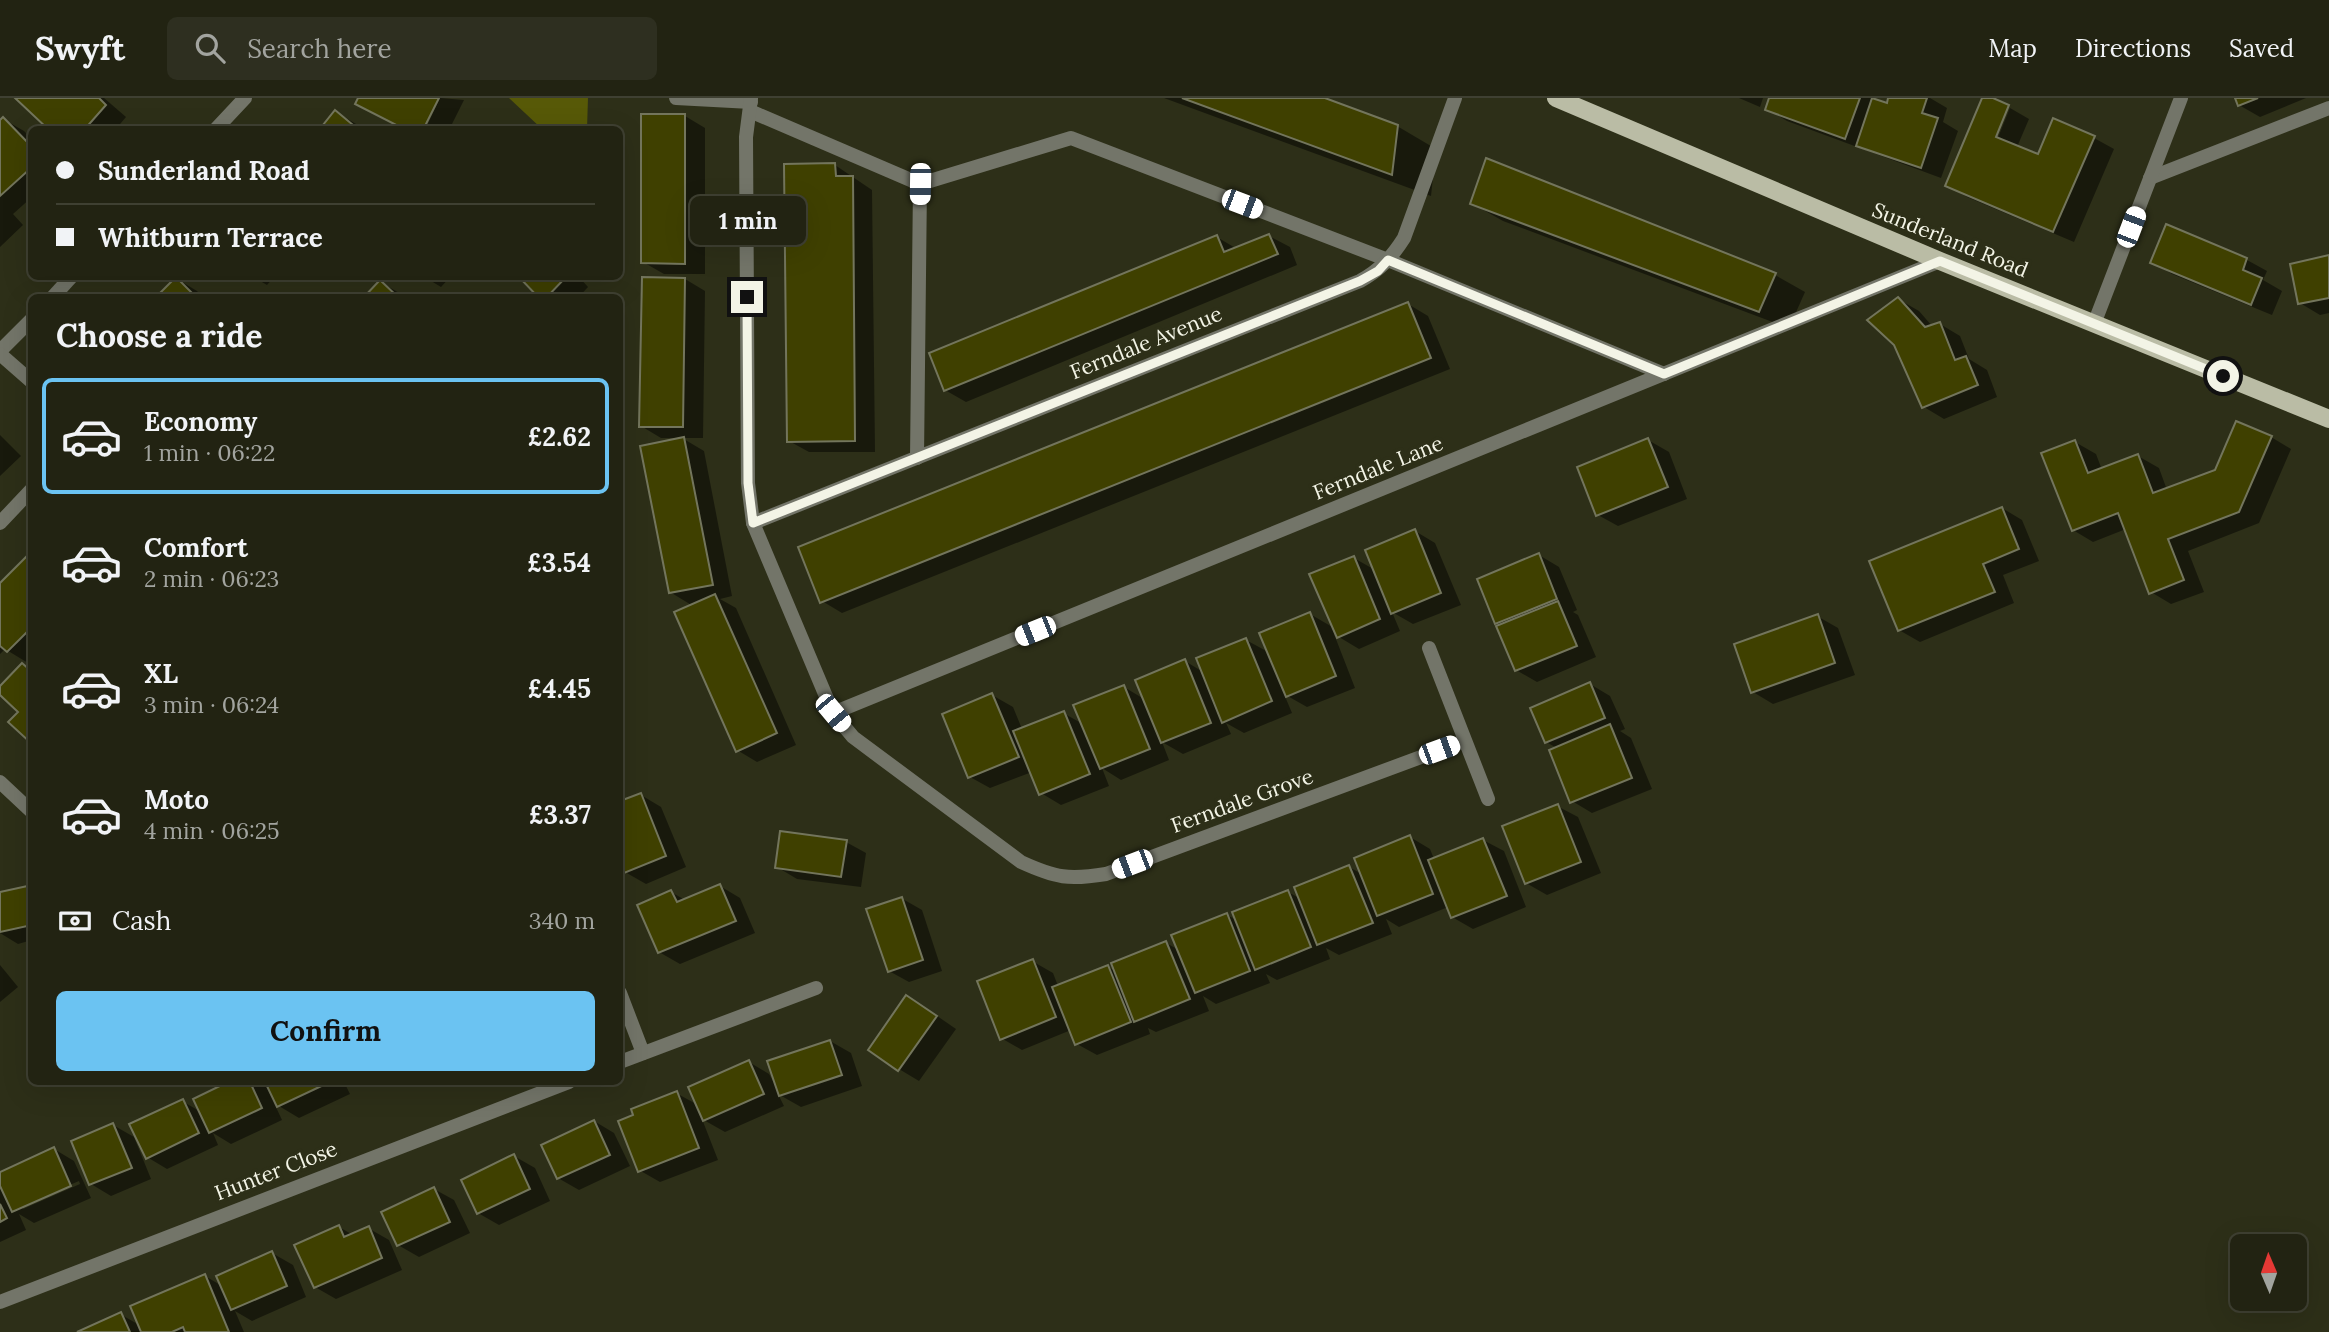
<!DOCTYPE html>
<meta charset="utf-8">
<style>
body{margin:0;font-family:Lora,serif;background:#2e2f20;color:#f1f3f6;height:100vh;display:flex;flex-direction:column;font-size:26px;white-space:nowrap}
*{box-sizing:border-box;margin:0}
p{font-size:23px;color:#a2a49f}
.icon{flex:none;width:38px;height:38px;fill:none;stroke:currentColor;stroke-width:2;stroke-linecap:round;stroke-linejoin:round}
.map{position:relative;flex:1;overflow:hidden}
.panel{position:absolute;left:28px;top:196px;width:595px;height:791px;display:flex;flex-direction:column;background:#222312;border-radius:10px;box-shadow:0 7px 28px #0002,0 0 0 2px #3f4032}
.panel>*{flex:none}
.hud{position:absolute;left:28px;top:28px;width:595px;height:154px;border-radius:10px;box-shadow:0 7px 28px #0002,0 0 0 2px #3f4032;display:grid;align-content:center;height:154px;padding:0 28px;background:#222312}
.needle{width:46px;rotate:358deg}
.controls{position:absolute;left:2230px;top:1136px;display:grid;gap:14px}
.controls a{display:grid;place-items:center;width:77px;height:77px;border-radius:10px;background:#222312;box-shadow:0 7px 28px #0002,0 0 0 2px #3f4032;font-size:35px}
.end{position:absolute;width:32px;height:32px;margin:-16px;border:9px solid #f3f4e6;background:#111;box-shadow:0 0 0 4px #111}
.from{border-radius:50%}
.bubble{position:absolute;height:49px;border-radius:10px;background:#222312;box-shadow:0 7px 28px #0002,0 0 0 2px #3f4032;font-size:23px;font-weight:800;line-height:49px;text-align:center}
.car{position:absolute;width:21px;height:42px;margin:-21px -10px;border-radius:9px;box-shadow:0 0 5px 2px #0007;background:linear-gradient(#fff 24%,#345 0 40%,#fff 0 76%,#345 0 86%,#fff 0)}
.hud b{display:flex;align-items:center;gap:24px;height:66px;font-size:26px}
.hud b+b{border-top:2px solid #3f4032}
.hud i{width:18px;height:18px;background:#f1f3f6}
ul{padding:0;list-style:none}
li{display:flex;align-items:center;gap:21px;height:116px;margin:0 14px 10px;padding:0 14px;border:4px solid transparent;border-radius:10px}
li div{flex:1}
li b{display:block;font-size:26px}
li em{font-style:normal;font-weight:800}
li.on{border-color:#6bc3f2}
li>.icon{width:63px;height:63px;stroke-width:1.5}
h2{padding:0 28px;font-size:32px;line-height:84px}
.pay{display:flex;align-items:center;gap:18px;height:77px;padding:0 28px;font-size:26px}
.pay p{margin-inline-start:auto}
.button{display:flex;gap:14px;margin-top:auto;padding:14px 28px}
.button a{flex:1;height:80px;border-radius:10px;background:#6bc3f2;color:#111;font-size:28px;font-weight:800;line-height:80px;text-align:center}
header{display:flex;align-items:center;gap:42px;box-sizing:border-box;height:98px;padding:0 35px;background:#222312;border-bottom:2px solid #3f4032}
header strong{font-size:33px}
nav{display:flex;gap:38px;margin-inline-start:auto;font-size:24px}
.search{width:490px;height:63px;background:#2e2f20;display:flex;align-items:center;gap:18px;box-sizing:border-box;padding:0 24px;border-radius:10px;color:#a2a49f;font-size:26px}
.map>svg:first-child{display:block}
.green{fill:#575907}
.shadow{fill:#0007;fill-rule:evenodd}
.building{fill:#3f4000;stroke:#73755c;stroke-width:2}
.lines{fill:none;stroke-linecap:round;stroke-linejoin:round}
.lane{stroke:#737569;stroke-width:14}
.street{stroke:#737569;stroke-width:14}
.primary{stroke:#babca5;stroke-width:18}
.route{stroke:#f3f4e6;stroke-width:9}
.labels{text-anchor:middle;stroke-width:7;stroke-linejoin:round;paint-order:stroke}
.street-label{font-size:21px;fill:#f3f4e6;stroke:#2d2f18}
</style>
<header>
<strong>Swyft</strong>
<div class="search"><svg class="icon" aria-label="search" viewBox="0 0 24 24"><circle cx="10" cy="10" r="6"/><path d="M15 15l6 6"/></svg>Search here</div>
<nav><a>Map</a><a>Directions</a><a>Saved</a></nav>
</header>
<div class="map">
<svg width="2329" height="1234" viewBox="0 0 2329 1234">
<rect width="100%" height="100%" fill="#2d2f18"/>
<polygon class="green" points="509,0 588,0 587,31 542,31"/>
<g class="shadow">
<polygon points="18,0 104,0 126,19 115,32 52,32"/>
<polygon points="440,0 464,2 449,32 425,32"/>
<polygon points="1164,0 1320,0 1397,28 1436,51 1431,98"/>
<polygon points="1739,0 1763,0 1760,9"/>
<polygon points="1771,0 1871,0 1888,7 1890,0 1930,0 1947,10 1943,24 1958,33 1941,80 1787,23 1767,11"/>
<polygon points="1984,0 1988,0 1991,46 1995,47 2010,10 2029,21 2017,49 2038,59 2094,40 2114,51 2074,144 1967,99 1947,87"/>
<polygon points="2236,0 2306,0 2260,19 2239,7"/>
<polygon points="336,14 356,26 363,32 321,32"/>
<polygon points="643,18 685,18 705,30 705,176 664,176 643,164"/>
<polygon points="3,21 24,33 32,41 32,99 13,116 23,127 0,149 0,24"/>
<polygon points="1488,62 1775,177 1805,194 1789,230 1503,123 1473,106"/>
<polygon points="835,67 872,92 875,354 809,354 789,343"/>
<polygon points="2167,128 2247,162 2267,173 2263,182 2282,193 2272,217 2172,176 2152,164"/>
<polygon points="1269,138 1290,149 1297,167 966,304 945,292 1217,139 1237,151"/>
<polygon points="2329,159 2329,215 2320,217 2300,205"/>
<polygon points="252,178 275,178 267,187"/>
<polygon points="423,178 451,178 441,189"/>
<polygon points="520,178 578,178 588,189 578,200 541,200"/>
<polygon points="177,181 197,193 204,200 158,200"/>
<polygon points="685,181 705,193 703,340 661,340 641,328"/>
<polygon points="380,184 401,196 405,200 366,200"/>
<polygon points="1898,201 1919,213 1932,228 1940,226 1960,238 1969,261 1987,272 1997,299 1944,321 1924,309"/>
<polygon points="1408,206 1428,218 1450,271 842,515 822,503"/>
<polygon points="0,337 21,358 0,378"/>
<polygon points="2271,339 2291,351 2259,425 2188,453 2204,494 2171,506 2151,494 2126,431 2093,444 2073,432 2075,344 2096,356 2102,372 2138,358 2159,370 2167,392 2216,373"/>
<polygon points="682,340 704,353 732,498 720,501 736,510 796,647 757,664 737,652 693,508 670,494"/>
<polygon points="1648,342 1669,354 1687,401 1618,428 1598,417"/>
<polygon points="2002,410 2022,422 2039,463 2003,477 2014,505 1920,544 1899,532"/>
<polygon points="1415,433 1435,445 1461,507 1413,526 1392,514 1400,533 1359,551 1334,536 1355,590 1307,609 1284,596 1292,615 1244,635 1226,625 1231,636 1183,656 1162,644 1169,662 1121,682 1102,670 1109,688 1061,707 1041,695 1032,674 990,690 970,679 992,597 1013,609 1022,631 1063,615 1083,626 1124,589 1144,601 1185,563 1203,574 1246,542 1270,555 1310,516 1334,530 1354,460 1375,472"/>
<polygon points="32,456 32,561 28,565 5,551 0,556 0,488"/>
<polygon points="1539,457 1559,469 1577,512 1573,514 1578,517 1596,559 1537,584 1516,572 1502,528 1497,525"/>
<polygon points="1817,518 1838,530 1855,577 1773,606 1753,594"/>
<polygon points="1590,586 1610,598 1625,631 1620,633 1631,640 1652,691 1592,715 1572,703 1557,650 1546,644"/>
<polygon points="641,697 661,709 686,769 646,786 625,774 620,759 620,705"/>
<polygon points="1557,708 1578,719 1601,775 1547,797 1526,785"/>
<polygon points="1410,739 1430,751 1434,761 1483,742 1504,753 1526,809 1473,831 1452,819 1448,809 1399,829 1386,821 1392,836 1339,857 1326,850 1330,861 1277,882 1266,876 1270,885 1216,906 1203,898 1209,913 1156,934 1148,930 1150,936 1097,957 1077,946 1071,932 1022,952 1001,940 1032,863 1053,875 1058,888 1108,869 1115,873 1166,845 1179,852 1227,817 1238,823 1288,794 1301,801 1349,769 1362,776"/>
<polygon points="846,744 866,755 861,789 797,781 777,769"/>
<polygon points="32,788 32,842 18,846 0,835 0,795"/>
<polygon points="720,788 740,800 755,835 680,866 659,854 671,794 685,802"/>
<polygon points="901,800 922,812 942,873 909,884 889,873"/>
<polygon points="0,867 18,889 0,904"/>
<polygon points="927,911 956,931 919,983 899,971"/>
<polygon points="830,943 851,955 862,988 801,1009 778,996 784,1008 725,1034 702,1021 718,1062 660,1084 639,1072 676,995 698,1007 749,964 769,976 773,983"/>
<polygon points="233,984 257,984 271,991 267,984 344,984 350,996 299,1020 274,1005 282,1022 231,1046 213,1035 218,1047 167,1071 147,1059 182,1003 201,1014 195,1001"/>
<polygon points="594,1023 614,1035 630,1068 579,1092 558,1080"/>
<polygon points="113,1027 134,1039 151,1081 111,1098 91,1086"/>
<path d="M54 1051 74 1063 91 1100 34 1125 19 1116 26 1132 0 1144V1076ZM79 1083 80 1086 23 1111V1107Z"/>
<polygon points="514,1058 535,1070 550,1103 499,1127 478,1115"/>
<polygon points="434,1091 454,1102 470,1135 419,1159 398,1147"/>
<polygon points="339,1129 353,1137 368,1130 389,1142 402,1172 336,1201 315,1189"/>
<polygon points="272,1155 293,1167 306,1199 252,1223 235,1213 244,1234 81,1234 120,1216 141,1228 205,1178 222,1188"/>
</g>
<g class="building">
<polygon points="15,0 99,0 106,7 84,32 49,32"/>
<polygon points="358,0 439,0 423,32 406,32 355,6"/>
<polygon points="1182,0 1325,0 1398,27 1392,77"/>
<polygon points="1769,0 1860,0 1845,41 1765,12"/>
<polygon points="1872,0 1887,5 1888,0 1927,0 1922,15 1938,20 1921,70 1856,48"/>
<polygon points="1982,0 1993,0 2009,7 1996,39 2038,56 2053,20 2095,38 2053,134 1945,88"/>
<polygon points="2235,0 2258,0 2238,8"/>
<polygon points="335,12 359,32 319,32"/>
<polygon points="641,16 685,16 685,166 641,165"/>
<polygon points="3,19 32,49 32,69 0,98 0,22"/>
<polygon points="1486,60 1776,175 1759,214 1470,106"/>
<polygon points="835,65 836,78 853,78 855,343 787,344 784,66"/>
<polygon points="2166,126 2247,160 2243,172 2262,180 2251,207 2150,165"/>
<polygon points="1269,136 1278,156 944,293 929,255 1217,137 1224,154"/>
<polygon points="2329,157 2329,200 2298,206 2290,166"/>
<polygon points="518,178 567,178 546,200 539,200"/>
<polygon points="176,179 197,200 155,200"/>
<polygon points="642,179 685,180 683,329 639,329"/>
<polygon points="380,182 399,200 363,200"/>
<polygon points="1898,199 1925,229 1940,224 1955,262 1966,258 1978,287 1922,310 1894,247 1867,222"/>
<polygon points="1408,204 1431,260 820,505 798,449"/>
<polygon points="2236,323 2272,338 2239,414 2168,441 2184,482 2149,496 2118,415 2072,433 2041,355 2075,342 2088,375 2138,356 2153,395 2215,372"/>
<polygon points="684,339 713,487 669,495 640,348"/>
<polygon points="1648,340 1668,389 1596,418 1577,369"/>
<polygon points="2002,409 2019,451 1983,466 1995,494 1898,533 1869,463"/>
<polygon points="1415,431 1441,495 1391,516 1365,452"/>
<polygon points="32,453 32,529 7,554 0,548 0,485"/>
<polygon points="1539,455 1557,501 1495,526 1477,481"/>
<polygon points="1354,458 1380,521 1337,540 1309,476"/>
<polygon points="715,496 777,635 736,654 674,514"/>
<polygon points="1558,503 1577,548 1515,573 1496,528"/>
<polygon points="1310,514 1336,578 1286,599 1259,535"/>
<polygon points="1818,516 1835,565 1751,595 1734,546"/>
<polygon points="1246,540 1272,603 1222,625 1196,560"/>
<polygon points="1185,561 1211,625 1161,645 1135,582"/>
<polygon points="22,565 32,574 32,646 8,624 18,614 0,597 0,588"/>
<polygon points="1590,584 1605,620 1545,645 1530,610"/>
<polygon points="1124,587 1150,651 1100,671 1073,607"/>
<polygon points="992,595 1019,659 968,680 942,616"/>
<polygon points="1064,613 1090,676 1039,697 1013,633"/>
<polygon points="1610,626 1632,680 1570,705 1549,652"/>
<polygon points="641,695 666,758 624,775 620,764 620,703"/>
<polygon points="1558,706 1581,764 1525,786 1502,728"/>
<polygon points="780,733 847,742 841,779 775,770"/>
<polygon points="1410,737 1433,796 1377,818 1354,760"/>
<polygon points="1483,740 1507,798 1451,820 1428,762"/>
<polygon points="1349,767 1373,825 1317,847 1294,789"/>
<polygon points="720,786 736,823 658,855 637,807 671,792 677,804"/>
<polygon points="32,787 32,827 0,834 0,794"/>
<polygon points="1288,792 1311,849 1255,872 1232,814"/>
<polygon points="902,799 923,862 888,874 866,811"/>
<polygon points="1227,815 1250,873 1195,895 1171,837"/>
<polygon points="1166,843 1190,901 1134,924 1111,865"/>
<polygon points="1033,861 1056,919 1000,942 977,883"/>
<polygon points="1108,867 1131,924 1075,947 1052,889"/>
<polygon points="906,897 937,918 898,973 868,952"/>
<polygon points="830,942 842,977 779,998 767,963"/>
<polygon points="749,962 764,996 703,1023 688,989"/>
<polygon points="228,984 250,984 262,1010 209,1035 193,1001"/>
<polygon points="265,984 330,984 277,1009"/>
<polygon points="677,993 699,1050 638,1074 618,1023 633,1017 631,1011"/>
<polygon points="183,1001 199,1035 146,1061 129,1026"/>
<polygon points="594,1022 610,1057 557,1081 541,1047"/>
<polygon points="113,1025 132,1070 89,1087 71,1043"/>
<polygon points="54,1049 71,1088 12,1114 0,1088 0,1074"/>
<polygon points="514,1056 530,1091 477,1116 461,1082"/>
<polygon points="434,1089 450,1124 397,1148 381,1114"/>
<polygon points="0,1106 7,1120 0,1124"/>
<polygon points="339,1127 344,1139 369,1128 382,1160 314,1190 294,1147"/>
<polygon points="272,1153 287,1188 231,1212 216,1178"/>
<polygon points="205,1176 229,1234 185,1234 183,1229 172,1234 141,1234 130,1208"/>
<polygon points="121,1214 130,1234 77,1234"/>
</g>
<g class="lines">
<g class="lane">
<polyline points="676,0 751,4"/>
<polyline points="750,13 920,86 1071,40 1388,162 1664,276"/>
<polyline points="2150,80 2329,10"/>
<polyline points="2094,226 2181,0"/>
<polyline points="917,360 920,86"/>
<polyline points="833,615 1940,163"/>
</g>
<g class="street">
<path d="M751 0 746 39 748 385 753 425 833 615 853 639 1021 764C1056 780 1069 782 1106 776L1464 643"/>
<polyline points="215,32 245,0"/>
<polyline points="52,200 72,178"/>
<polyline points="0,253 32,221"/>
<polyline points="0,256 32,284"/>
<polyline points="0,425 32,391"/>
<path d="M753 425 1360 183C1380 172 1392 159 1404 140L1455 0"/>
<polyline points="1429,550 1488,701"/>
<polyline points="0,684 32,714"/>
<polyline points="620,895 643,955"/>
<polyline points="620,964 816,890"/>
<polyline points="0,1204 569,984"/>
</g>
<polyline class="primary" points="1556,0 1940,163 2329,321"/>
</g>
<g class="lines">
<polyline class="route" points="747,199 748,385 753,425 1360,183 1378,173 1388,162 1664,276 1940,163 2223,278"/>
</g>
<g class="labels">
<g class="street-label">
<text transform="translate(1950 142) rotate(22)" y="7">Sunderland Road</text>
<text transform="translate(1146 245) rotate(-22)" y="7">Ferndale Avenue</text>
<text transform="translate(1378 370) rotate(-22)" y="7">Ferndale Lane</text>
<text transform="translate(1242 703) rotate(-20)" y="7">Ferndale Grove</text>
<text transform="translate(276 1073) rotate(-21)" y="7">Hunter Close</text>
</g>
</g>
</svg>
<div class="controls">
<a><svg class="needle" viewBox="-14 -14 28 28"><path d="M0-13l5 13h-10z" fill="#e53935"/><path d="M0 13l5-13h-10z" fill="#a2a49f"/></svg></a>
</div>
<i class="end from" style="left:2223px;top:278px"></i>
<i class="end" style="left:747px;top:199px"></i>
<div class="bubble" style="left:690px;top:98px;width:116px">1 min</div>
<i class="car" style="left:920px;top:86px;rotate:181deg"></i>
<i class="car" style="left:1242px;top:106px;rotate:111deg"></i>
<i class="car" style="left:2131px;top:129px;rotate:21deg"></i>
<i class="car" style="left:1035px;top:533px;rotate:248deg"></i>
<i class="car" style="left:833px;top:615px;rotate:140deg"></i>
<i class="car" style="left:1439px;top:652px;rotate:70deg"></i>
<i class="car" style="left:1132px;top:766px;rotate:249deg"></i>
<div class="hud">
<b><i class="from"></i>Sunderland Road</b>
<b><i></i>Whitburn Terrace</b>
</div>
<section class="panel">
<h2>Choose a ride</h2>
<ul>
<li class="on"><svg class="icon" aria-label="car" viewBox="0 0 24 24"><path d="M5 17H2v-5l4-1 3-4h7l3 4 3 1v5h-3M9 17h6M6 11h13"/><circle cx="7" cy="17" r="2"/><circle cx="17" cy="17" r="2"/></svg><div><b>Economy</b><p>1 min · 06:22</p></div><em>£2.62</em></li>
<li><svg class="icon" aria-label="car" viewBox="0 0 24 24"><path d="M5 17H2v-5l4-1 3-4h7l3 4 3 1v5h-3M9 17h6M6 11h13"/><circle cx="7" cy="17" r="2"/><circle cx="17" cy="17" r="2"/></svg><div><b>Comfort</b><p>2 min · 06:23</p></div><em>£3.54</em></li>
<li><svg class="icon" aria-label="car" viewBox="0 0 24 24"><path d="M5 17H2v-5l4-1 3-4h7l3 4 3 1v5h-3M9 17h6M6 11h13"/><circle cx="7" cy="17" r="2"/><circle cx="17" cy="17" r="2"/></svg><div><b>XL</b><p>3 min · 06:24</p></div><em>£4.45</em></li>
<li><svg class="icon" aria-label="car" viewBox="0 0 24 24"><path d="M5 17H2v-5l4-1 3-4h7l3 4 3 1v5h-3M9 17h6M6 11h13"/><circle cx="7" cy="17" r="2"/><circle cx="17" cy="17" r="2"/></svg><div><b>Moto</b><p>4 min · 06:25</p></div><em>£3.37</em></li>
</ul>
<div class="pay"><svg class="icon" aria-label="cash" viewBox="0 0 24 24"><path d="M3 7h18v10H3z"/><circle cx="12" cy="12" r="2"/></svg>Cash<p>340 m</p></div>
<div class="button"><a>Confirm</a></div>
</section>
</div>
